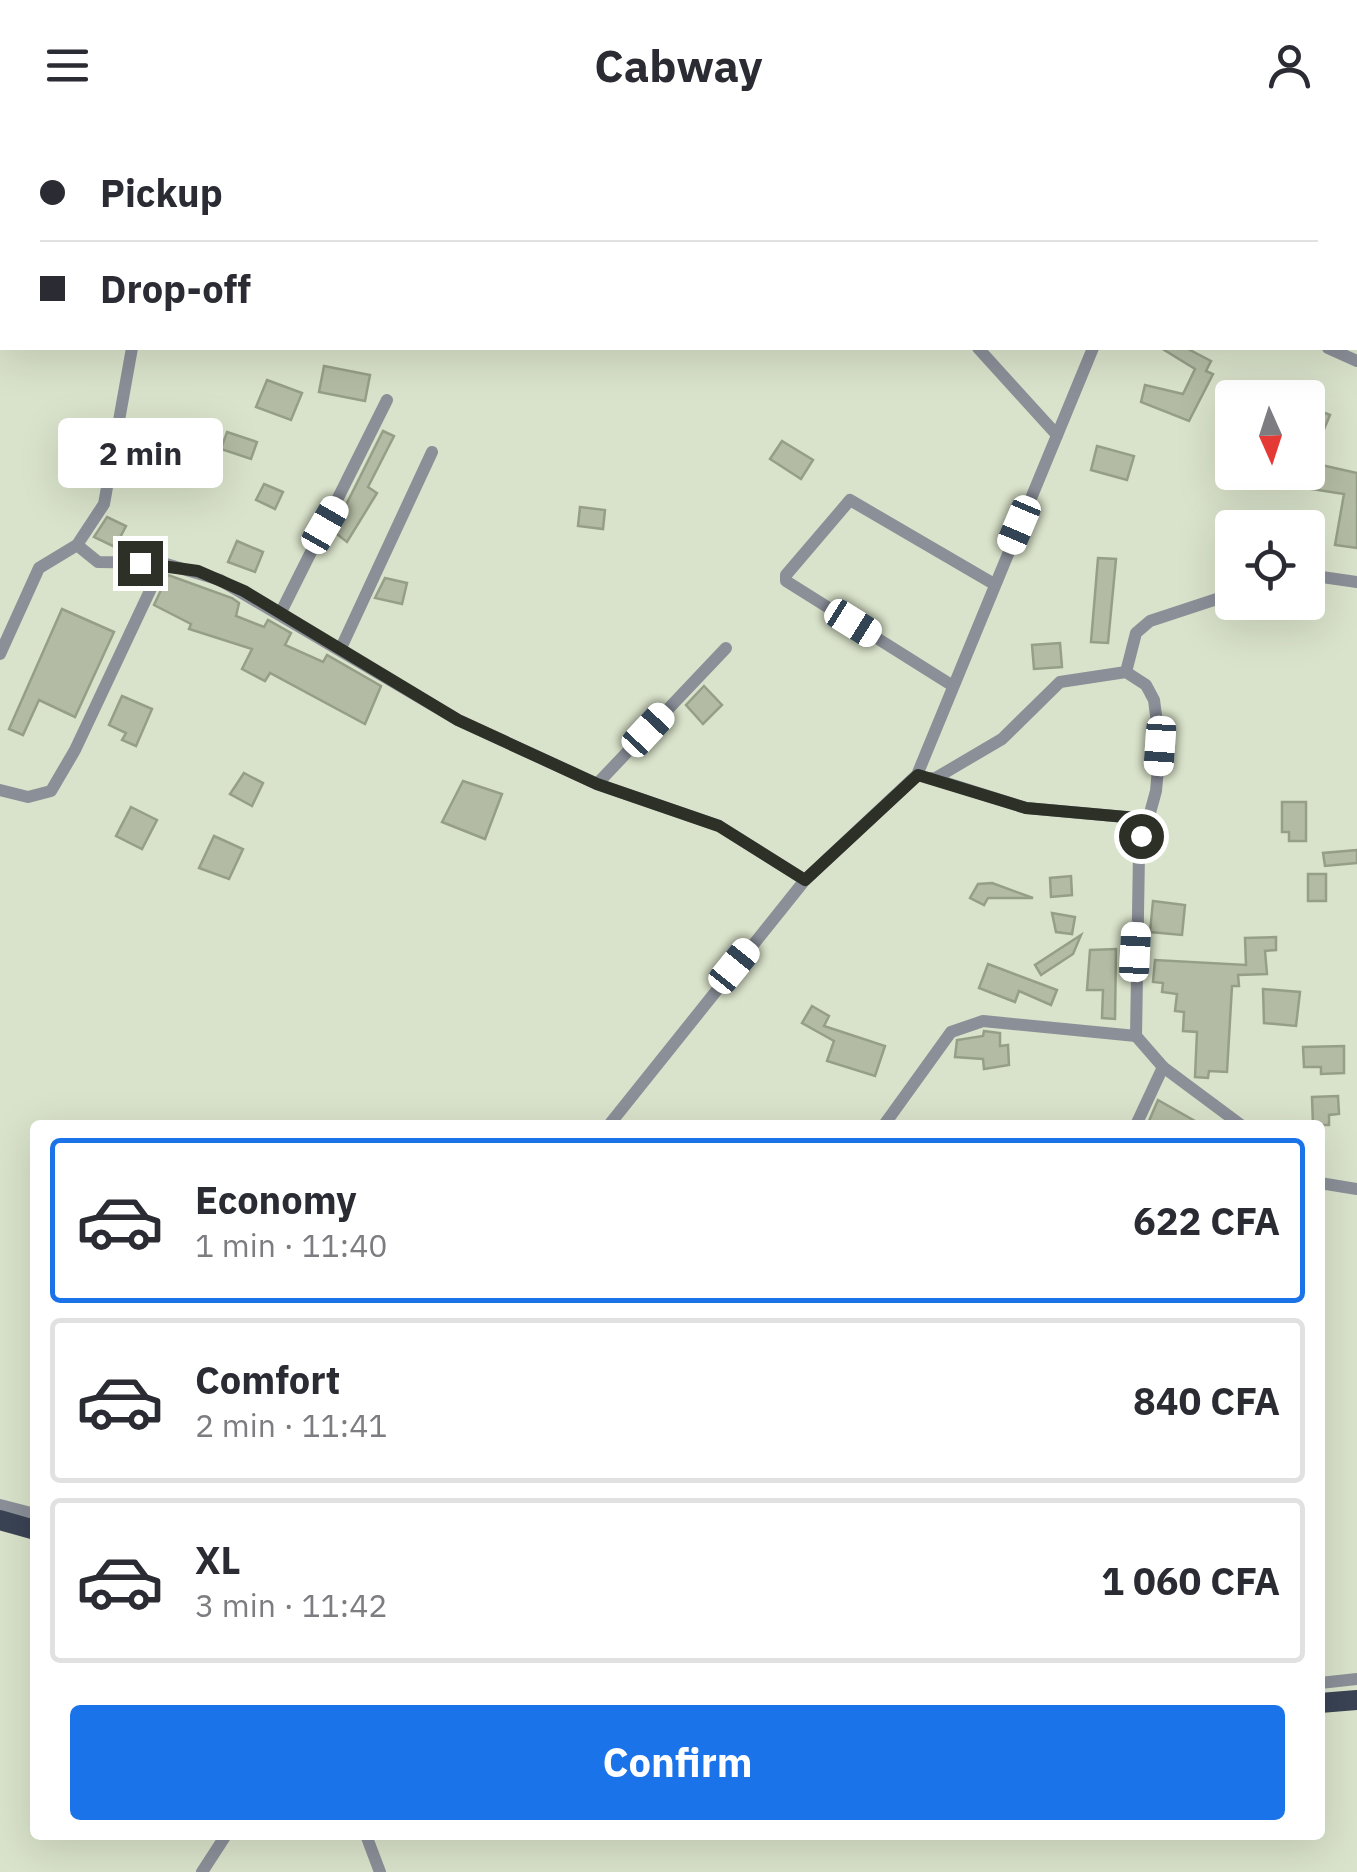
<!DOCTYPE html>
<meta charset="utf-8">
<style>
body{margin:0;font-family:"IBM Plex Sans",sans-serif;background:#f2f2f3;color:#2b2b33;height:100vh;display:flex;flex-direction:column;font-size:38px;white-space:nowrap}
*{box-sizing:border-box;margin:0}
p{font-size:32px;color:#7c7c81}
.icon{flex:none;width:55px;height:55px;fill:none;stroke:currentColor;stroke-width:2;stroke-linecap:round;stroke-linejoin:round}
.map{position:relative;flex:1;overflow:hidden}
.drawer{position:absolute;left:30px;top:990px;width:1295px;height:720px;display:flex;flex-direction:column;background:#fff;border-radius:10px;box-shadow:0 10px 40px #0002}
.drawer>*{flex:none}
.top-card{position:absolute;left:0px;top:0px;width:1358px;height:220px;box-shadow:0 10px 40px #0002;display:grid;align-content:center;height:220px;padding:0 40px;background:#fff}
.needle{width:65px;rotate:177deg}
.fabs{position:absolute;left:1215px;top:250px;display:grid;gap:20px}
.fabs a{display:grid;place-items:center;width:110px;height:110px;border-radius:10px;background:#fff;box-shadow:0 10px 40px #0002;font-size:50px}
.end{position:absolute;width:45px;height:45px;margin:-22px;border:12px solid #2d3027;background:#fff;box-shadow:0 0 0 5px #fff}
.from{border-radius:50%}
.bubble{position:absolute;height:70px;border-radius:10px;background:#fff;box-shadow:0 10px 40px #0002;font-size:32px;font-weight:700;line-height:70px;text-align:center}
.car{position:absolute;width:30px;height:60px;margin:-30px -15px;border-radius:12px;box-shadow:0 0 8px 2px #0007;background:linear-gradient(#fff 24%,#345 0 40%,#fff 0 76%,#345 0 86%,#fff 0)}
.top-card b{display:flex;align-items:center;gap:35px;height:95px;font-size:38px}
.top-card b+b{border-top:2px solid #e1e1e2}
.top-card i{width:25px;height:25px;background:#2b2b33}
ul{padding:18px 0 0;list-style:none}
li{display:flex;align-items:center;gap:30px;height:165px;margin:0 20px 15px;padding:0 20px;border:5px solid #e1e1e2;border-radius:10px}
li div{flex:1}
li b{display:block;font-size:38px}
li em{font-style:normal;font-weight:700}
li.active{border-color:#1a73e8}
li>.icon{width:90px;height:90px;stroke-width:1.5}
.action{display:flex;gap:20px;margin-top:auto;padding:20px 40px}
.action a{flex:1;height:115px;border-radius:10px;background:#1a73e8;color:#fff;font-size:40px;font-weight:700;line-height:115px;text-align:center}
header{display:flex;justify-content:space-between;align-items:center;height:130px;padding:0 40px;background:#fff;font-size:45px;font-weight:700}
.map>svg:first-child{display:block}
.building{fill:#b3bba4;stroke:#959e87;stroke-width:2.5}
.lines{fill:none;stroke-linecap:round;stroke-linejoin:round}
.minor{stroke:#8a8f98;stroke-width:12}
.trunk{stroke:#3a4354;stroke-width:20}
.route{stroke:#2d3027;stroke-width:12}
</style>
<header><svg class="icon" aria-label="menu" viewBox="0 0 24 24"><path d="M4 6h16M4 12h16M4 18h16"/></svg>Cabway<svg class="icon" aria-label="person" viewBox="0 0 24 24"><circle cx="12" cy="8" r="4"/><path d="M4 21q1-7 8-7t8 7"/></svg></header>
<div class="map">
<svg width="1357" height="1742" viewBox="0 0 1357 1742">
<rect width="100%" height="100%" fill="#d9e2ca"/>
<g class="building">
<polygon points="1161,218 1186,218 1211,231 1206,241 1213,244 1189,291 1141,272 1145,255 1183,264 1195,239"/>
<polygon points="324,236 370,245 365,271 319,262"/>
<polygon points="267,250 302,263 291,290 256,277"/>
<polygon points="1308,276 1330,285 1322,304 1308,297"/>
<polygon points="383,301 394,306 368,357 377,363 347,412 333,401"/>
<polygon points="227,302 257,312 251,329 221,319"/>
<polygon points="782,311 813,330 801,349 770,329"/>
<polygon points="1097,316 1134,326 1127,350 1091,340"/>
<polygon points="1308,332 1357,343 1357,418 1335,415 1344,364 1248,349 1248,342 1308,342"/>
<polygon points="264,354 283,362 275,379 256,370"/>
<polygon points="580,377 605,380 603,399 578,396"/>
<polygon points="107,387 126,396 115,417 94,407"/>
<polygon points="237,411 263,422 255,442 228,432"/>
<polygon points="1098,428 1116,429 1108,513 1091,512"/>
<polygon points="168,445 232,468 239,473 236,486 264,497 268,490 291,503 285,515 323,532 327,525 381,556 365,594 270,543 265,551 242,539 252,519 189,499 191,494 154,475"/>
<polygon points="385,448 407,453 402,474 375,468"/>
<polygon points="62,479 114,502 75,587 39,570 23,605 9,599"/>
<polygon points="1060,513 1062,537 1034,539 1032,515"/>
<polygon points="704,556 722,575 703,594 686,575"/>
<polygon points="122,566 152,579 136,616 122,610 126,603 109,595"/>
<polygon points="244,643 263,653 252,676 230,664"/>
<polygon points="463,651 502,664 485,709 442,692"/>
<polygon points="1282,672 1306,672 1306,711 1289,711 1289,702 1282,702"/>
<polygon points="131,677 157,690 142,719 116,706"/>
<polygon points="214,706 243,719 229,749 199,738"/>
<polygon points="1357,720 1357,733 1325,736 1323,723"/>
<rect x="1308" y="744" width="18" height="27"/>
<polygon points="1071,746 1072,765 1051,767 1050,748"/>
<polygon points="992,753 1033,768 988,768 984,775 970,768 978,754"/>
<polygon points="1153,771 1185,775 1182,805 1150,802"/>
<polygon points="1052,783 1075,787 1072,804 1056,802"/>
<polygon points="1081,805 1073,824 1041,845 1035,835"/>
<polygon points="1276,807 1276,820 1265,821 1267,844 1238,845 1239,856 1232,856 1227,942 1209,941 1208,948 1195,947 1197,902 1183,901 1184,882 1175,881 1177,864 1162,862 1163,853 1153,852 1155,830 1246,835 1245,808"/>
<polygon points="1116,819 1115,889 1102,888 1103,860 1087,860 1090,820"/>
<polygon points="988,834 1057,860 1051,875 1019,861 1015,872 979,858"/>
<polygon points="1263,859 1300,862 1296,896 1264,893"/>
<polygon points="812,876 829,886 824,896 885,916 875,946 827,931 834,911 802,893"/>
<polygon points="984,901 1000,903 1000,916 1008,915 1009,935 984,939 983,929 955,927 957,910 983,906"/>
<polygon points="1344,916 1344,943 1321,944 1321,937 1304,937 1303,917"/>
<polygon points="1338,966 1339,984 1329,985 1329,995 1313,995 1312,967"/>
<polygon points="1158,970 1202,995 1157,995 1149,991"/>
</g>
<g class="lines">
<g class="minor">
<polyline points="724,0 728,2"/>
<polyline points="898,2 900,0"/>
<polyline points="1178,2 1179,0"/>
<polyline points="0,151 2,152"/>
<polyline points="978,218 1057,305"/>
<polyline points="1328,218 1357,231"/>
<polyline points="77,415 98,432 163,433 220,450 458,590 597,654 719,696 805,750"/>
<polyline points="1308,445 1357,452"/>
<polyline points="281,482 387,270"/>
<polyline points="340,520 432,322"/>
<polyline points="0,524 39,438 77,415 104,374 132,218"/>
<polyline points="1126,542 1136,503 1150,491 1232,464"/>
<polyline points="953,556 786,451 786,445 850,370 994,454"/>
<polyline points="931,648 1026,678 1148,689"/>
<polyline points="934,649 1002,609 1060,552 1126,542 1146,555 1154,570 1160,616 1156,661 1139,723 1136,906 1163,937 1241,995"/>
<polyline points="597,654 726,518"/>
<polyline points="0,660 28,667 51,661 75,620 163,433"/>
<polyline points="609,995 805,750 917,645 1093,218"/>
<polyline points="884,995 951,902 983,891 1136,906"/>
<polyline points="1136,995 1163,937"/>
<polyline points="1320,1053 1357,1059"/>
<polyline points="0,1375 35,1384"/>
<polyline points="1320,1553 1357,1549"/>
<polyline points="366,1705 380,1742"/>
<polyline points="202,1742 226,1705"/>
</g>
<g class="trunk">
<polyline points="0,1390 35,1400"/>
<polyline points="1320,1573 1357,1570"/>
</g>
</g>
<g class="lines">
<polyline class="route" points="140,433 198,441 244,461 458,590 597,654 719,696 805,750 918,645 1026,678 1148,689 1141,706"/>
</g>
</svg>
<div class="fabs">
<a><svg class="needle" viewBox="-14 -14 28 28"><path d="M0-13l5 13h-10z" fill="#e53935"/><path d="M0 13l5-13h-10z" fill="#7c7c81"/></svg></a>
<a><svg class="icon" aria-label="locate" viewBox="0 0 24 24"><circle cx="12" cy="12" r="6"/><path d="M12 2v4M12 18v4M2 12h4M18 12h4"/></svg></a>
</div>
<i class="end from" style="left:1141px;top:706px"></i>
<i class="end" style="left:140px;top:433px"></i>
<div class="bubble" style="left:58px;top:288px;width:165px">2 min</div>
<i class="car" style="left:325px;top:395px;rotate:30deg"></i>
<i class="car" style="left:1019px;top:395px;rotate:203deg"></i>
<i class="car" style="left:853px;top:493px;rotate:122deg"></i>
<i class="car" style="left:648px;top:600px;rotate:43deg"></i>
<i class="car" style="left:1160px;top:616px;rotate:184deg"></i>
<i class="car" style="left:1135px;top:822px;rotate:3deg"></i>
<i class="car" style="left:734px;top:836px;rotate:39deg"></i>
<div class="top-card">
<b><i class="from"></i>Pickup</b>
<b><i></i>Drop-off</b>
</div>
<section class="drawer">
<ul>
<li class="active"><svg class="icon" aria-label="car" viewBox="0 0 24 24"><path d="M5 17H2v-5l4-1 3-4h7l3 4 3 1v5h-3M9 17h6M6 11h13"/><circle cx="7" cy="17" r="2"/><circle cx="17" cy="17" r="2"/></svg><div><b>Economy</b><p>1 min · 11:40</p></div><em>622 CFA</em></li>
<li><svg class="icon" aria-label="car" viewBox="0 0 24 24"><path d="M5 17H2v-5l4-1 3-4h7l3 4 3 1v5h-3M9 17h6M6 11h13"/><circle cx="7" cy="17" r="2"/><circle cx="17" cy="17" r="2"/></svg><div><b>Comfort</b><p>2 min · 11:41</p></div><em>840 CFA</em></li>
<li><svg class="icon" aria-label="car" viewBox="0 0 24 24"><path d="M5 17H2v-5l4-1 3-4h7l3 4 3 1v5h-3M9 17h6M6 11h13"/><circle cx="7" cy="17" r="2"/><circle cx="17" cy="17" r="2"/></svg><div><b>XL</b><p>3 min · 11:42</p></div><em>1 060 CFA</em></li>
</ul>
<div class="action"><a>Confirm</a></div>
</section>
</div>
